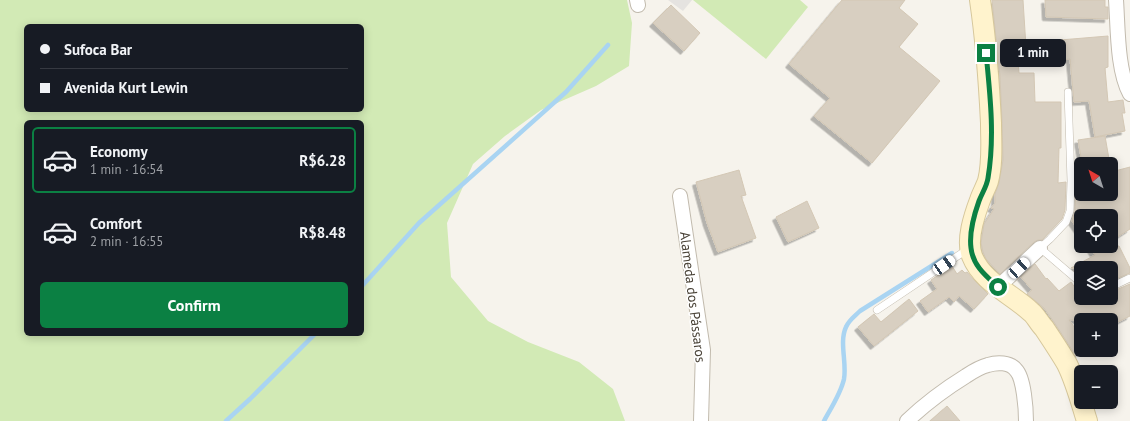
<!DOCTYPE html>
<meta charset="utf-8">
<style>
body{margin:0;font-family:"PT Sans",sans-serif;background:#242831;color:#f1f3f6;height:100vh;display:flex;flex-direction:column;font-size:15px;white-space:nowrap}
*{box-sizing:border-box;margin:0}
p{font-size:13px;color:#9ea1a6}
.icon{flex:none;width:22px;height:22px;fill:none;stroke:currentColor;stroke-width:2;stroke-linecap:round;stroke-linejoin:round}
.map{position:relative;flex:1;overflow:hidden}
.sheet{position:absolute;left:24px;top:120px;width:340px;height:216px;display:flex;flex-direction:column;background:#171b24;border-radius:6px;box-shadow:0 2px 10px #0003}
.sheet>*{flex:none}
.guide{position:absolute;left:24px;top:24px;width:340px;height:88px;border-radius:6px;box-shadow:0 2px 10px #0003;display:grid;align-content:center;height:88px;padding:0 16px;background:#171b24}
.needle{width:26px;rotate:321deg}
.tools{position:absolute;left:1074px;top:157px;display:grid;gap:8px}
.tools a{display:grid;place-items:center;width:44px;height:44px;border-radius:6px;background:#171b24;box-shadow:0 2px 10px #0003;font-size:20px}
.end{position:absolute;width:18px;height:18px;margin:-9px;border:5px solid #0b8043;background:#fff;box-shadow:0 0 0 2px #fff}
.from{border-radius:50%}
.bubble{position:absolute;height:28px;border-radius:6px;background:#171b24;box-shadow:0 2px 10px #0003;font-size:13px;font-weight:800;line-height:28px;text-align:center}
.car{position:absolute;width:12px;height:24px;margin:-12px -6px;border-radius:5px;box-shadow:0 0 3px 1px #0007;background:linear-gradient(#fff 24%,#345 0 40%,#fff 0 76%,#345 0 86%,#fff 0)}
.guide b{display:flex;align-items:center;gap:14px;height:38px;font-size:15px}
.guide b+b{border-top:1px solid #363941}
.guide i{width:10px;height:10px;background:#f1f3f6}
ul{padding:7px 0 0;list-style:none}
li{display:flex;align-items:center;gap:12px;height:66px;margin:0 8px 6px;padding:0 8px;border:2px solid transparent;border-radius:6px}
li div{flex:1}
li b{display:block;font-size:15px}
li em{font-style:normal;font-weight:800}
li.current{border-color:#0b8043}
li>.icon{width:36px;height:36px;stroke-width:1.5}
.primary-button{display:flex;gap:8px;margin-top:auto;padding:8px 16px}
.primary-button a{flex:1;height:46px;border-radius:6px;background:#0b8043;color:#fff;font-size:16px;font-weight:800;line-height:46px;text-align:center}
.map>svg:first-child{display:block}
.green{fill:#d2eab5;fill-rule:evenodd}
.parking{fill:#e5e3e0}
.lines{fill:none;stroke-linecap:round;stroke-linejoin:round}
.stream{stroke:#a9d4f2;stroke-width:4.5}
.building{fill:#d8cfc1;stroke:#d3c7b4;filter:url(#shadow)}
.service-casing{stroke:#c2bbae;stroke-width:8}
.minor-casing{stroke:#c2bbae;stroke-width:16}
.secondary-casing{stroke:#d6c79b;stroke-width:22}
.service{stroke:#fff;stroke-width:7}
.minor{stroke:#fff;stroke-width:14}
.secondary{stroke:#fff3cd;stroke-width:20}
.route{stroke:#0b8043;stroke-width:5}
.labels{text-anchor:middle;stroke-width:3;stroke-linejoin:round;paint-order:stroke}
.street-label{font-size:14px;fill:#4b4439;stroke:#fff}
</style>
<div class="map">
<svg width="1130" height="421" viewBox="0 0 1130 421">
<defs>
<filter id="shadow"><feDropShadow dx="-3.5" dy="3.5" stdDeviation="0" flood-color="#0004"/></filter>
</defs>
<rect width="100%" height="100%" fill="#f6f3ec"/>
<g class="green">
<path d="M0 0H627L632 23 629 66 596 86 541 110 505 136 473 164 447 223 451 277 488 321 528 342 579 362 613 389 625 421H0ZM26 26H362V110H26ZM26 122H362V334H26Z"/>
<polygon points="693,0 800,0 808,7 766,59"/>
</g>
<polygon class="parking" points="668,0 692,0 683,11"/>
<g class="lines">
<g class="stream">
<polyline points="362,286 419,223 566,92 608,45"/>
<polyline points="226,421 250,399 315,334"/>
<path d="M824 421C831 408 841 393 844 379 847 363 839 342 846 327 849 320 855 316 860 311L952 253"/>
</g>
</g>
<g class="building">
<polygon points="842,0 905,0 899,8 918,24 899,47 940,81 872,163 814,116 830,98 789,64"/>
<polygon points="992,0 1023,0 1026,47 1017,47 1019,73 1034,73 1035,102 1061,102 1061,148 1059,148 1058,183 1066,182 1065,210 1062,219 1042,240 1038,240 1034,242 1000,274 986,259 983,252 981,243 984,224 994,209 991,208 995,203 995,194 999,183 1003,160 1002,122 1000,76"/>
<polygon points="1045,0 1105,0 1105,7 1108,7 1108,19 1046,17"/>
<polygon points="671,5 700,33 684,51 653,23"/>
<polygon points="1108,36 1108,67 1105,68 1108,102 1123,100 1125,113 1122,113 1125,131 1095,137 1089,101 1074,102 1070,59 1050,61 1048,41"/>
<polygon points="1105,136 1109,159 1082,163 1078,140"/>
<polygon points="1130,167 1130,229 1111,241 1111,216 1081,216 1081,234 1072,221 1075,211 1076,179 1081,178 1081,194 1111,194 1111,172"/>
<polygon points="739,170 746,195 741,196 756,238 718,252 707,223 696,182"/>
<polygon points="807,201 819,228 788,242 776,217"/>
<polygon points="1089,246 1119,246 1130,268 1130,273 1111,281 1111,268 1071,268 1095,255"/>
<polygon points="1035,264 1046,279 1047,278 1059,291 1071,282 1081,296 1081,298 1111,298 1111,292 1130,284 1130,316 1118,322 1116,317 1111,320 1069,320 1081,336 1081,352 1076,356 1054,322 1044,308 1027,294 1032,290 1021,277"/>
<polygon points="952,266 957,274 962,270 965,273 967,272 975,281 988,294 974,309 959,296 954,302 949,297 928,312 920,301 937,289 931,280"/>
<polygon points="909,299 918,311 874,346 858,327 874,314 881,322"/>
<polygon points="947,406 960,421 930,421"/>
</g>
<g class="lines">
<defs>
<g id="service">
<polyline points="1068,92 1071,181 1070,211 1066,222 1050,239 1040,248 1081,283"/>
<polyline points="1111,287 1130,278"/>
<polyline points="877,310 968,249"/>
</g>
<g id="minor">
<polyline points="637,0 638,5"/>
<path d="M1116 0C1118 28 1117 70 1130 94"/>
<polyline points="680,196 703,350 701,421"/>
<polyline points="998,287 1040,248"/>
<path d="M907 421C925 404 945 389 966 376 972 372 980 367 988 365 997 362 1010 362 1016 370 1024 378 1026 410 1026 421"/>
</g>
<path id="secondary" d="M980 0C986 41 989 82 991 123 991 142 993 162 988 181 986 187 982 194 980 200 974 216 966 240 972 256 982 282 1012 294 1031 312 1036 316 1039 323 1044 328 1052 340 1060 352 1067 364 1076 382 1081 402 1087 421"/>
</defs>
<use href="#service" class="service-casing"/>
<use href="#minor" class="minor-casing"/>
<use href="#secondary" class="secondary-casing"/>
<use href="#service" class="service"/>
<use href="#minor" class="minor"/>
<use href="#secondary" class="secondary"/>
</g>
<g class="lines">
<path class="route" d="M986 53C990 94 995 137 988 178 987 186 982 193 979 201 974 215 969 233 971 248 973 266 986 276 998 287"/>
</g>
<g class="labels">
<g class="street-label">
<text transform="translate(693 297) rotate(83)" y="5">Alameda dos Pássaros</text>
</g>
</g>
</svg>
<div class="tools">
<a><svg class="needle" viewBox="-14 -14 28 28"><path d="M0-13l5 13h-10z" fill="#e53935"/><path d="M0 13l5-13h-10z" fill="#9ea1a6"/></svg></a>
<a><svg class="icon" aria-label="locate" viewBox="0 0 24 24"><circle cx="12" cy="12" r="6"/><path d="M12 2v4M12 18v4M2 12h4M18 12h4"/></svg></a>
<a><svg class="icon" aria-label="layers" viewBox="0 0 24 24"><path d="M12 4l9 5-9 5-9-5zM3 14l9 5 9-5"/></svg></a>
<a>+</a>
<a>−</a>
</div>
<i class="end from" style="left:998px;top:287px"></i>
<i class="end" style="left:986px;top:53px"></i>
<div class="bubble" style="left:1000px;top:39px;width:66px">1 min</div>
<i class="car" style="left:944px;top:265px;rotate:56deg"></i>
<i class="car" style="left:1019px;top:268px;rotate:47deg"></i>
<div class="guide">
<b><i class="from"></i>Sufoca Bar</b>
<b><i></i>Avenida Kurt Lewin</b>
</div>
<section class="sheet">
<ul>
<li class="current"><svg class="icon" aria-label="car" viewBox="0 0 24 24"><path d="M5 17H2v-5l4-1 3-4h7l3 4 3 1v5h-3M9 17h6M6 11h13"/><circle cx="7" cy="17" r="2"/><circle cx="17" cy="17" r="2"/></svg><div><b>Economy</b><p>1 min · 16:54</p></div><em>R$6.28</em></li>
<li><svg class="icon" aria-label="car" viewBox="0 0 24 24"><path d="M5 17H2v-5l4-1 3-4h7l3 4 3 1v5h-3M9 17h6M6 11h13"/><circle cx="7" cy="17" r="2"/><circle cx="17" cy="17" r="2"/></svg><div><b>Comfort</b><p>2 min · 16:55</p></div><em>R$8.48</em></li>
</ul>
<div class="primary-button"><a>Confirm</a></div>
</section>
</div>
